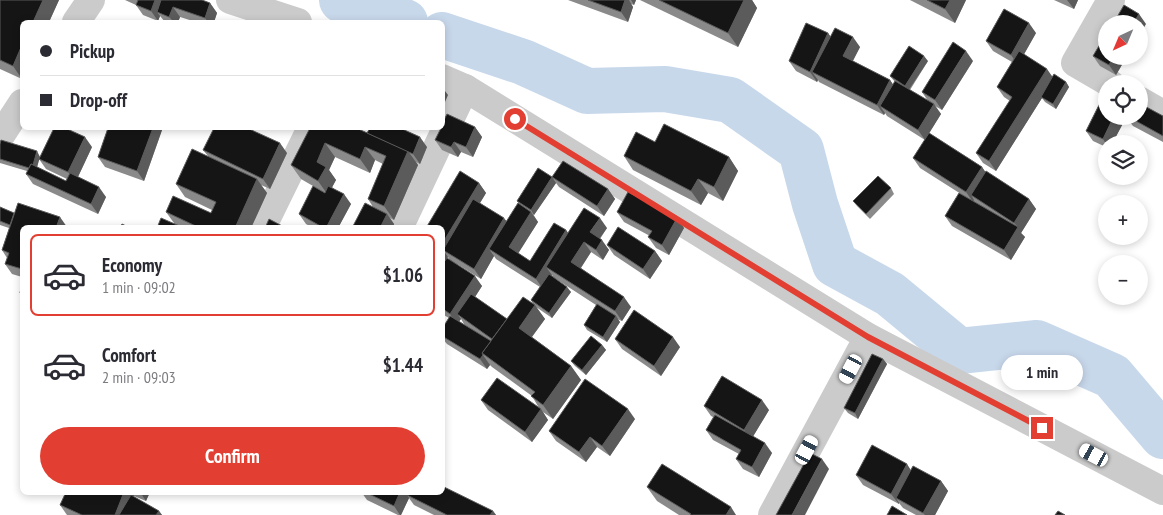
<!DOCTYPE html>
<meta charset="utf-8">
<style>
body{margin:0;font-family:"PT Sans Narrow",sans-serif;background:#f7f7f7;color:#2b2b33;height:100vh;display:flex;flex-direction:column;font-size:19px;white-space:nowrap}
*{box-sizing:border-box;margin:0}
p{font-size:16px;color:#7c7c81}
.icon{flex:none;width:28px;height:28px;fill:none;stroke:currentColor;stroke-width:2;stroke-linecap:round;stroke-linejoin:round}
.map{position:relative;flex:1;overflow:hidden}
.details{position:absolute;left:20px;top:225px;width:425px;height:270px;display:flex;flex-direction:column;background:#fff;border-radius:8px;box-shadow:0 2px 8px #0003}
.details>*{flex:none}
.banner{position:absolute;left:20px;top:20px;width:425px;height:110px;border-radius:8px;box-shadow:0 2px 8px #0003;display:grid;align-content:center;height:110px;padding:0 20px;background:#fff}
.needle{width:32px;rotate:224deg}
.tools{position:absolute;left:1098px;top:15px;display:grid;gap:10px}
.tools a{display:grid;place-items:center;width:50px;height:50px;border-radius:50%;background:#fff;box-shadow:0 2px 8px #0003;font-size:25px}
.end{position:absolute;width:22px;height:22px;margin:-11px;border:6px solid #e23f32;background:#fff;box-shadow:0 0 0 2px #fff}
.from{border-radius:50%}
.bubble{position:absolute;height:35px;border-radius:18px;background:#fff;box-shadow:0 2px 8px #0003;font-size:16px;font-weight:600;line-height:35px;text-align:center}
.car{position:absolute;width:15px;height:30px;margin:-15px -8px;border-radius:6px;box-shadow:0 0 4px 1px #0007;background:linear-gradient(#fff 24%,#345 0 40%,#fff 0 76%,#345 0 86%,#fff 0)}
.banner b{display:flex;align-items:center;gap:18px;height:48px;font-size:19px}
.banner b+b{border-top:1px solid #e1e1e2}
.banner i{width:12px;height:12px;background:#2b2b33}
ul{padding:9px 0 0;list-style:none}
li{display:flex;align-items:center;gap:15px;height:82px;margin:0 10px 8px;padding:0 10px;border:2px solid transparent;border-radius:8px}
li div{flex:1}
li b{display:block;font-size:19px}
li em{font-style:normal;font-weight:600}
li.active{border-color:#e23f32}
li>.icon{width:45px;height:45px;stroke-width:1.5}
.action{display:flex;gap:10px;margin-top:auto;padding:10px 20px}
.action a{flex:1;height:58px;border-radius:30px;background:#e23f32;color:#fff;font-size:20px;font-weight:600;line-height:58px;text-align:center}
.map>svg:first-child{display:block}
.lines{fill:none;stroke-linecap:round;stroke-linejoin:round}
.river{stroke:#c8d8eb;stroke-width:46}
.street{stroke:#cbcbcb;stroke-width:28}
.wall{fill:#8a8a8a;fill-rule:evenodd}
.shaded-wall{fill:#5b5b5b}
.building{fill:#151515;stroke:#5b5b5b}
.route{stroke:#e23f32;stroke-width:6}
</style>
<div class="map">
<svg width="1163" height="515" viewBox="0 0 1163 515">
<rect width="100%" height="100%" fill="#fff"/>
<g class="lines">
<g class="river">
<polyline points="342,0 405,22"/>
<polyline points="442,35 523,62 587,91 665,89 730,100 801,150 815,204 835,264 890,294 959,351 1037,343 1112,376 1163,436"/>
</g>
<g class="street">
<polyline points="230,0 298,22"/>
<polyline points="76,22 91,0"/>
<polyline points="442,78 465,88 868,337 1163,491"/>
<polyline points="1111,84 1075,63 1111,0"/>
<polyline points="1139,100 1163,114"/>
<polyline points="0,137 22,103"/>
<polyline points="262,228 311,128"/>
<polyline points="399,228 465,88"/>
<polyline points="772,515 868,337"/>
</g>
</g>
<g class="wall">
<polygon points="0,0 59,0 49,22 22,22 22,79 0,69"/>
<polygon points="125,0 202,0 210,3 217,13 214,22 196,22 180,17 178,22 165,22 160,16 158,21 143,15 136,5"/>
<polygon points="568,0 636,0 634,5 631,4 633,7 628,22"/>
<polygon points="640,0 752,0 757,8 738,47"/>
<polygon points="910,0 966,0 955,23"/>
<polygon points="1054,0 1078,0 1074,9"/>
<polygon points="828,33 830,36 860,47 853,61 890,80 893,85 895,82 890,76 928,61 910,90 928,101 922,92 973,61 942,110 935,106 941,114 929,133 982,167 985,172 1029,199 1036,209 1021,233 1025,237 1011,260 952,226 945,216 961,194 920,168 913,158 925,140 887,116 885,113 884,115 819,82 818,80 817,82 796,71 789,61"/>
<polygon points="1036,33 1024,54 1053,77 1066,82 1069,87 1056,109 1045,102 1042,98 996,171 983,163 976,153 1010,101 1004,97 997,87 1012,62 993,51 986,41"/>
<polygon points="1093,56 1127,56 1116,75 1100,66"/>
<polygon points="1106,91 1163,116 1163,142 1133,126 1126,117 1112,144 1106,144 1106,147 1093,141 1086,131"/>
<polygon points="475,127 482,137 473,157 461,152 458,157 442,150 435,140"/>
<polygon points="108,128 161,128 162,130 144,181 105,167 98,157"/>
<polygon points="310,128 367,133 427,147 420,164 416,162 418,165 394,220 390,218 394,224 393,228 352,228 373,207 368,199 383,164 375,160 370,173 335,157 329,170 336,180 332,187 351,204 338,228 313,228 306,224 299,214 325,193 301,179 291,165"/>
<polygon points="655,142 729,157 738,171 723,201 708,193 701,205 633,170 624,156"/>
<path d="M0 144 40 157 92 147 78 177 106 197 98 214 33 184 26 174 27 171 0 163ZM39 159 46 169 67 179 66 181 37 167Z"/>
<polygon points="203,150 287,153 270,189 261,185 267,193 251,228 157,228 174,223 166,212 211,213 212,210 185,197 176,184 208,156"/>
<path d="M552 177 608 189 615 199 604 216 559 187 556 183 534 215 533 214 538 222 518 253 530 261 566 230 568 233 607 228 600 239 609 250 603 260 591 252 581 268 631 307 622 321 617 319 620 322 607 342 587 330 584 325 596 305 553 277 552 275 551 276 571 292 552 318 536 307 545 319 532 337 571 366 581 380 553 419 543 412 548 420 532 442 488 410 481 400 539 408 532 396 492 367 490 365 487 369 447 344 442 338V329L449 318 442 314V228L479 183 486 193 480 203 507 221 519 204 517 201ZM494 256 496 259 540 287 531 300 533 304 507 319 475 297 482 286 457 264 481 279ZM448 257 449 259 444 263ZM461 319 464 324 469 328 459 321Z"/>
<polygon points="891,188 894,194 870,219 857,206 853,201"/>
<polygon points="0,207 14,213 67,227 22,228 22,277 12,274 5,264 7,258 2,250 9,228 0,225"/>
<polygon points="617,212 677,218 684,228 669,255 656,248 648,237 650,236 624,222"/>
<polygon points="607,245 655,251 662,261 650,279 614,255"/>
<polygon points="615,339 680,347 661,376 622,349"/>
<polygon points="602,345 606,350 586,375 575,366 571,361"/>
<polygon points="883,359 887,364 858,419 848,413 844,408"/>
<polygon points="704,406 769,410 753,436 772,453 759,477 743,469 736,459 739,454 713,440 706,430 713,417 711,416"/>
<polygon points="635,419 610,456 597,447 586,462 556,441 549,431"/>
<polygon points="911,470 941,481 948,491 935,515 916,515 903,508 899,503 899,504 863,485 856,475"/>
<polygon points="647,487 736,515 679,515 657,501"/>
<polygon points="66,492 150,492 146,501 134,496 134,497 159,511 162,515 67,515 60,505"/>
<polygon points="361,492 442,492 493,511 496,515 434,515 414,505 409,498 401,515 398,515 367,500 362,493"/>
</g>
<g class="shaded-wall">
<polygon points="43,0 59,0 49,22 33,22"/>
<polygon points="155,0 166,0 157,12 160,16 158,21 151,11"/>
<polygon points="625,0 629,0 633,7 628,22 621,12"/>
<polygon points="631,0 636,0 634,5"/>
<polygon points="744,0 752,0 757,8 738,47 728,33"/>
<polygon points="950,0 966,0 955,23 945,9"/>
<polygon points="1067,0 1078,0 1074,9"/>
<polygon points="210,3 217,13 214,22 208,22 205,18"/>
<polygon points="173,7 180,17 178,22 174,22 169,17"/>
<polygon points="1139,14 1146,24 1139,36 1139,24 1133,24"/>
<polygon points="1029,23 1036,33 1018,65 1011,55"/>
<polygon points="828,33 835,43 812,72 818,80 817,82 810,72"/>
<polygon points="853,37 860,47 850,66 843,56"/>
<polygon points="22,45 22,79 13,66"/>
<polygon points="966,51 973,61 942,110 935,100"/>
<polygon points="924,56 928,61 908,91 905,86"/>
<polygon points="1114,56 1127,56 1116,75 1109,65"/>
<polygon points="1047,69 1054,79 1041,97 1042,98 996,171 989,161"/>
<polygon points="890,80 897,90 880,106 885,113 884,115 877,105"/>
<polygon points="1066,82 1069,87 1056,109 1053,104"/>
<polygon points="442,87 448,95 442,109"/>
<polygon points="934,104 941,114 925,140 918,130"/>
<polygon points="1114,116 1127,116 1112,144 1106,144 1103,139"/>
<polygon points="475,127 482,137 473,157 466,147"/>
<polygon points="153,128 161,128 162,130 144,181 137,171"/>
<polygon points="85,137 92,147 75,183 68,172"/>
<polygon points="420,137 427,147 420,164 413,154"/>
<polygon points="454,142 461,152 458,157 451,147"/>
<polygon points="280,143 287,153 270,189 263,179"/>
<polygon points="325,143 335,157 329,170 336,180 328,195 318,181 317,162"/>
<polygon points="365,147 375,160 370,173 360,159"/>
<polygon points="37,151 40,157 35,174 31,169"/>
<polygon points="408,151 418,165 394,220 384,206"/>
<polygon points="729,157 738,171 723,201 714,187"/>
<polygon points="982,167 989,177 971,195 974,200 973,202 966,192"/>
<polygon points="552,177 556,183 534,215 531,210"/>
<polygon points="257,179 267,193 251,228 235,228"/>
<polygon points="698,179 708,193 701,205 691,191"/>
<polygon points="479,183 486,193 449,254 443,250 448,257 442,265 442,244"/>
<polygon points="99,187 106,197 98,214 91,204"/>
<polygon points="608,189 615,199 604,216 597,206"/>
<polygon points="344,194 351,204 338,228 326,228"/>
<polygon points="1029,199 1036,209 1021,233 1025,237 1011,260 1004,250 1018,227 1014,223"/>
<polygon points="531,212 538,222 516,257 509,247"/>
<polygon points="387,214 394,224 393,228 380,228"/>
<polygon points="60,217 67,227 67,228 56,228"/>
<polygon points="504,218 511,228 489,249 494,256 481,279 474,269"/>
<polygon points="600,218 607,228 597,242 590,232"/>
<polygon points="677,218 684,228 669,255 662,245"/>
<polygon points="566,230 573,240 546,267 552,275 543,289 536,279"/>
<polygon points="602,240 609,250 603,260 596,250"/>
<polygon points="584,242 591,252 578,272 571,262"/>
<polygon points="655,251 662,261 650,279 643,269"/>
<polygon points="475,276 482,286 462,317 457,314 461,319 457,324 450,314"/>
<polygon points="567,287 571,292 552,318 549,313"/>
<polygon points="624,297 631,307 622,321 615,311"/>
<polygon points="535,305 545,319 528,342 519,328"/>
<polygon points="616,316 620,322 607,342 603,337"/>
<polygon points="673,337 680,347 661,376 654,366"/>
<polygon points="602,345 606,350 586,375 582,370"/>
<polygon points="483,355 490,365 487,369 480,359"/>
<polygon points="883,359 887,364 858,419 855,413"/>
<polygon points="571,366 581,380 553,419 543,405"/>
<polygon points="762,400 769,410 751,440 744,430"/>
<polygon points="541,409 548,420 532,442 525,432"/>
<polygon points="628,409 635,419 610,456 602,446"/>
<polygon points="590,437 597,447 586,462 579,452"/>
<polygon points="765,443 772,453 759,477 752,467"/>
<polygon points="822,459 829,469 805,515 792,515"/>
<polygon points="907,464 914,475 896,498 899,503 899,504 891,494"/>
<polygon points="941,481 948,491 935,515 925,515 923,513"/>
<polygon points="124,492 132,492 134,496 126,515 115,515"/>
<polygon points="140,492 150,492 146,501"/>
<polygon points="400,492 412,492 407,495 409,498 401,515 400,515 394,506"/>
<polygon points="731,507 736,515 726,515"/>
<polygon points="159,511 162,515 156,515"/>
<polygon points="493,511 496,515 490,515"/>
</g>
<g class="building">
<polygon points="0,0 43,0 33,22 22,22 22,45 13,66 0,60"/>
<polygon points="138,0 155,0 151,11 136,5"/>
<polygon points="161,0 202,0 210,3 205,18 173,7 169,17 157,12"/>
<polygon points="588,0 625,0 621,12"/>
<polygon points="659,0 744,0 728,33"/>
<polygon points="927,0 950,0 945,9"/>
<polygon points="1124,5 1139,14 1133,24 1113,24"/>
<polygon points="1004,9 1029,23 1011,55 986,41"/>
<polygon points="806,23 828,33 810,72 789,61"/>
<polygon points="835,28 853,37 843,56 890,80 877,105 812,72"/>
<polygon points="1106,34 1106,56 1114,56 1109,65 1093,56"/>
<polygon points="953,42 966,51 935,100 922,92"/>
<polygon points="909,46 924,56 905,86 890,76"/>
<polygon points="1019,51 1047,69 989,161 976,153 1012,97 997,87"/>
<polygon points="1054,74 1066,82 1053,104 1041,97"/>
<polygon points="895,81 934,104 918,130 880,106"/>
<polygon points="1106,91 1106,116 1114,116 1103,139 1086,131"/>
<polygon points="1139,103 1163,116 1163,136 1127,116 1139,116"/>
<polygon points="447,114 475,127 466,147 454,142 451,147 435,140 441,128 442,128 442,124"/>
<polygon points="664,124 729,157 714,187 698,179 691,191 624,156 636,132 655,142"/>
<polygon points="54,128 65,128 85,137 68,172 39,159"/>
<polygon points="108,128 153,128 137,171 98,157"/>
<polygon points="214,128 247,128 280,143 263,179 203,150"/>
<polygon points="310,128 356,128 408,151 384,206 368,199 386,156 365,147 360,159 325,143 317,162 326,167 318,181 291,165"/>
<polygon points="370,128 400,128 420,137 413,154 367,133"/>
<polygon points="929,133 982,167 966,192 913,158"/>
<polygon points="1,140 37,151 33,165 31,164 29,168 0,159 0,144"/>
<polygon points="192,149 257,179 235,228 200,228 166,212 173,196 211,213 216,202 176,184"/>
<polygon points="563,161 608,189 597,206 552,177"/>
<polygon points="31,164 66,181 70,173 99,187 91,204 26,174"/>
<polygon points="538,168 552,177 531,210 517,201"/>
<polygon points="460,171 479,183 442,244 442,228 426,228"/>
<polygon points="986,171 1029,199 1014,223 971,195"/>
<polygon points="878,176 891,188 866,214 853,201"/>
<polygon points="313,186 325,193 328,186 344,194 326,228 324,228 299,214"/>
<polygon points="628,192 677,218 662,245 648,237 652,231 617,212"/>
<polygon points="959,193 1018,227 1004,250 945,216"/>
<polygon points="473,199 504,218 474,269 443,250"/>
<polygon points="18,203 60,217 56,228 22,228 22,269 5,264 9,253 2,250"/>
<polygon points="365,203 387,214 380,228 352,228"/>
<polygon points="518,203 531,212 509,247 530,261 554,223 566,230 536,279 489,249"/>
<polygon points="0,207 14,213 10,225 0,221"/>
<polygon points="584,208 600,218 590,232 602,240 596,250 584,242 571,262 624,297 615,311 546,267"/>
<polygon points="161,218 184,228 157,228"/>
<polygon points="269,219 286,228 265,228"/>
<polygon points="122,224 130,228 120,228"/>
<polygon points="618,227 655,251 643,269 607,245"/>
<polygon points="447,258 475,276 450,314 442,308 442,265"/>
<polygon points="549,274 567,287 549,313 531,300"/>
<polygon points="22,283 22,294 20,293"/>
<polygon points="471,294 507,319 492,339 457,314"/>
<polygon points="523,297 535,305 519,328 571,366 543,405 531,396 535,392 482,353"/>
<polygon points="597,304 616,316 603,337 584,325"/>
<polygon points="634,310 673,337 654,366 615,339"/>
<polygon points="450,316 491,341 482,353 483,355 480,359 442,336 442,329"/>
<polygon points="591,336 602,345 582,370 571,361"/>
<polygon points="872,354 883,359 855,413 844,408"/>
<polygon points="722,376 762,400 744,430 704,406"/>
<polygon points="497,378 541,409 525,432 481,400"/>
<polygon points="585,379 628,409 602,446 590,437 579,452 549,431"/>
<polygon points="715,415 765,443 752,467 736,459 741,450 706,430"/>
<polygon points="872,445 907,464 891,494 856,475"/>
<polygon points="810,453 822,459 792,515 776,515"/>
<polygon points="662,464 731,507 726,515 690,515 691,514 647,487"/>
<polygon points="913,466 941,481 923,513 896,498"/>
<polygon points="442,486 493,511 490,515 447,515 407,495 408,492 442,492"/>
<polygon points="66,492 124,492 115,515 82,515 60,505"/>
<polygon points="365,492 400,492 394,506"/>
<polygon points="131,495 159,511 156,515 119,515"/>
<polygon points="892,506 907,515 887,515"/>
<polygon points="1058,511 1065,515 1055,515"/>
</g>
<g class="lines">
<polyline class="route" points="515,119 868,337 1042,428"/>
</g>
</svg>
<div class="tools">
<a><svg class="needle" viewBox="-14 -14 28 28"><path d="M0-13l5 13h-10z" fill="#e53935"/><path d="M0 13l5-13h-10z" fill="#7c7c81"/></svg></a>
<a><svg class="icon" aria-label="locate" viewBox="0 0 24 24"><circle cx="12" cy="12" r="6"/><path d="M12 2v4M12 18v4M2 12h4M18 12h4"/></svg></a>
<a><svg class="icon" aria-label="layers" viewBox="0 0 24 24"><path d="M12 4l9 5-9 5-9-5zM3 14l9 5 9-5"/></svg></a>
<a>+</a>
<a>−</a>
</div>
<i class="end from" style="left:515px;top:119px"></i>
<i class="end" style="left:1042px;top:428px"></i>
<div class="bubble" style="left:1001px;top:355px;width:82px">1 min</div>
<i class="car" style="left:851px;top:369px;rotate:208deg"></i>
<i class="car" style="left:807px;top:450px;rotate:28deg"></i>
<i class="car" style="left:1094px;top:455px;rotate:298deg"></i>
<div class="banner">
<b><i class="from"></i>Pickup</b>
<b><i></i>Drop-off</b>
</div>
<section class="details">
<ul>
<li class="active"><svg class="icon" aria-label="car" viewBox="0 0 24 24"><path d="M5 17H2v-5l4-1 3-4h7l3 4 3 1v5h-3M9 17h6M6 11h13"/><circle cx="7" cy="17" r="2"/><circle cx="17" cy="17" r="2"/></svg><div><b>Economy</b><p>1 min · 09:02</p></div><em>$1.06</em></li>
<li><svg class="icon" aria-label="car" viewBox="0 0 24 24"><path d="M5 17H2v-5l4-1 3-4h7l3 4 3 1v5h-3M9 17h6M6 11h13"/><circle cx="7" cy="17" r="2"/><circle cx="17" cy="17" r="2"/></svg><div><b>Comfort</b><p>2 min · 09:03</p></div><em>$1.44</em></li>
</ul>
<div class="action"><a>Confirm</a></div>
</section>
</div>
